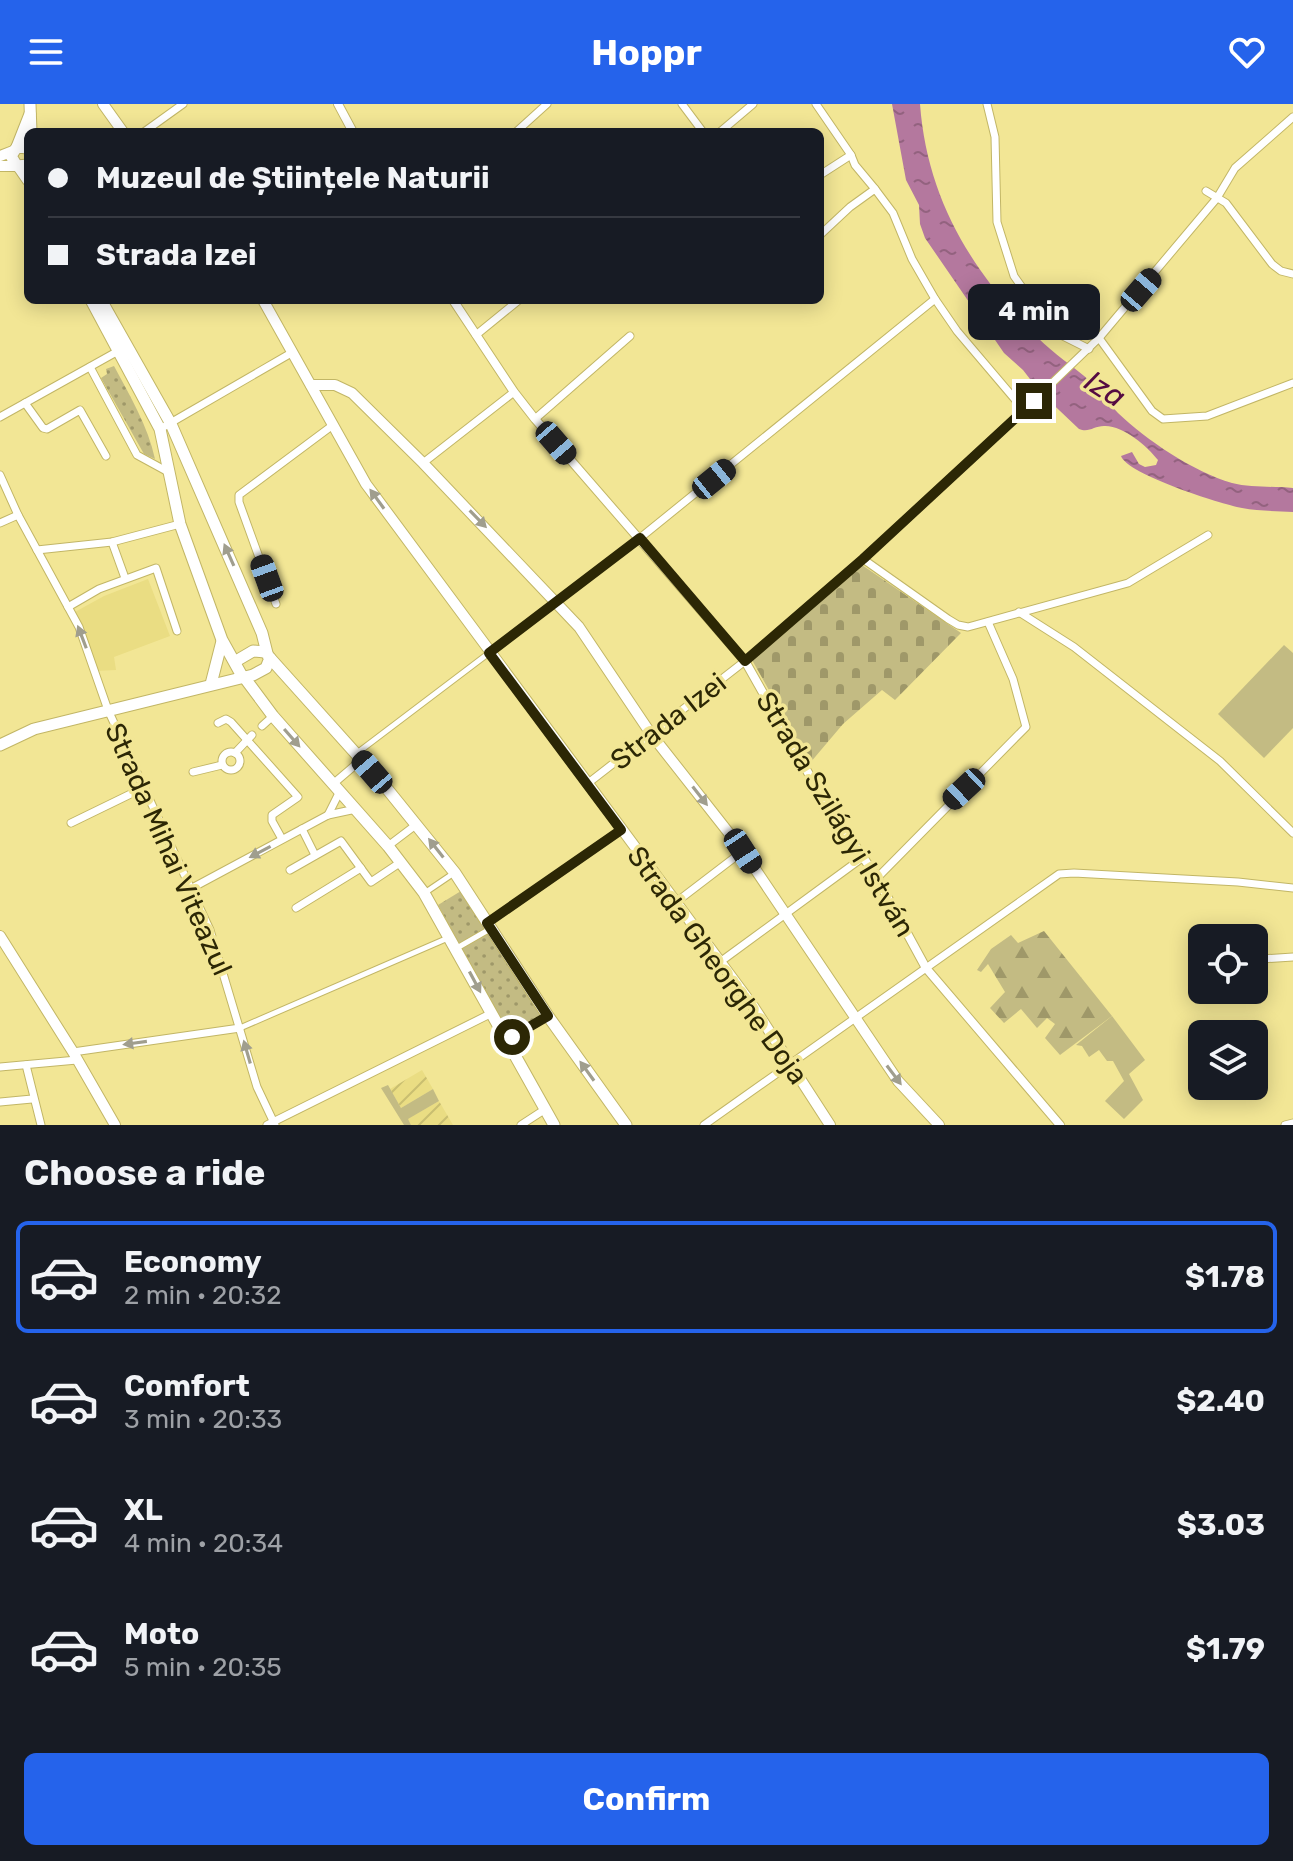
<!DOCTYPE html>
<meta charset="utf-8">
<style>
body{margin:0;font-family:Rubik,sans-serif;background:#20242c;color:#f1f3f6;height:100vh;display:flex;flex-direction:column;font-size:30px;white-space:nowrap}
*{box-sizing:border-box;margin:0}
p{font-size:26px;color:#9ea1a6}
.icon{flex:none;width:44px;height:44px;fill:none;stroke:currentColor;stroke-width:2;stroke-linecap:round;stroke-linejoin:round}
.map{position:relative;height:1021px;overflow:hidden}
.details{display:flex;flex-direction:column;background:#171b24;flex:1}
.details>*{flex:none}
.hud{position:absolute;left:24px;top:24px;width:800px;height:176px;border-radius:12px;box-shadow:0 4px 20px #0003;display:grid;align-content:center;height:176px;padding:0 24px;background:#171b24}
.tools{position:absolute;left:1188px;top:820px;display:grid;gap:16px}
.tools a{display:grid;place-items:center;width:80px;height:80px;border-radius:12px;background:#171b24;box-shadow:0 4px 20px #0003;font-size:40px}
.end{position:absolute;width:36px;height:36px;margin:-18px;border:10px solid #2c2705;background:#fff;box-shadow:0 0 0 4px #fff}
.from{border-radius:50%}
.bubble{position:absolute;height:56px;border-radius:12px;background:#171b24;box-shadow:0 4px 20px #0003;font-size:26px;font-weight:700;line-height:56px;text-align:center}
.car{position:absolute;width:24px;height:48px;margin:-24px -12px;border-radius:10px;box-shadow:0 0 6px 2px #0007;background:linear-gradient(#222 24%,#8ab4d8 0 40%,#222 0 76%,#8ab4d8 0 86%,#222 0)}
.hud b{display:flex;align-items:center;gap:28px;height:76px;font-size:30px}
.hud b+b{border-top:2px solid #363941}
.hud i{width:20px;height:20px;background:#f1f3f6}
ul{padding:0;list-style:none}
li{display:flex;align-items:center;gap:24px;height:112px;margin:0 16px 12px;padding:0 8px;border:4px solid transparent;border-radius:12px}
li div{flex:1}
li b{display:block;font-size:30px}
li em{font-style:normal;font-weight:700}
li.current{border-color:#2563eb}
li>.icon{width:72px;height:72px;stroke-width:1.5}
h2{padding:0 24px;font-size:36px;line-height:96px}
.button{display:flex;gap:16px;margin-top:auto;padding:16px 24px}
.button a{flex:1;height:92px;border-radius:12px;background:#2563eb;color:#fff;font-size:32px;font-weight:700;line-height:92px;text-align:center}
header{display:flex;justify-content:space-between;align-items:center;height:104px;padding:0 24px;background:#2563eb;color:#fff;font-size:36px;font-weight:700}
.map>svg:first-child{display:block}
.built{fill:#eadd83}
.industrial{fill:url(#industrial-furrows)}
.grass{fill:#c3bb83}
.forest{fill:url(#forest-firs)}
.cemetery{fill:url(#cemetery-stones)}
.park{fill:url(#park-dots)}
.water{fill:url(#water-ripples)}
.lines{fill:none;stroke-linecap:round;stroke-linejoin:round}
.pedestrian-casing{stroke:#c2b666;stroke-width:7}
.minor-casing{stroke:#c2b666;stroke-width:9}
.tertiary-casing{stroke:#c2b666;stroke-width:10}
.secondary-casing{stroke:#c2b666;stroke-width:12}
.primary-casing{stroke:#c2b666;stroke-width:13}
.pedestrian{stroke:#fff;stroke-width:5}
.minor{stroke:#fff;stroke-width:7}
.tertiary{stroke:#fff;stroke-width:8}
.secondary{stroke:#fff;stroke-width:10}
.primary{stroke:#fff;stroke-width:11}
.oneway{fill:#a09e8e}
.route{stroke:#2c2705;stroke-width:10}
.labels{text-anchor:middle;stroke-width:7;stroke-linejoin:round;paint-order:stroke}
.street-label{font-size:28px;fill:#2c2705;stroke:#f2e695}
.water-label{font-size:30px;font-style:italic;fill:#550b42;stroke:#f2e695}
</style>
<header><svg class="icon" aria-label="menu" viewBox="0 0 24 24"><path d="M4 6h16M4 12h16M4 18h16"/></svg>Hoppr<svg class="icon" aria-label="heart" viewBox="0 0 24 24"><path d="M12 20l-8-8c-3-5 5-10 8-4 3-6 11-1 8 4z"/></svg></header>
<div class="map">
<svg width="1293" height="1021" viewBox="0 0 1293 1021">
<defs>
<pattern id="industrial-furrows" width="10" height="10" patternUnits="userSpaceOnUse" patternTransform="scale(2)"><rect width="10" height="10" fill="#eadd83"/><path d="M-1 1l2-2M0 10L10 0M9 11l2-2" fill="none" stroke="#c9be70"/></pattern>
<pattern id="forest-firs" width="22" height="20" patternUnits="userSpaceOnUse" patternTransform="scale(2)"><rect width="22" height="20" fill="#c3bb83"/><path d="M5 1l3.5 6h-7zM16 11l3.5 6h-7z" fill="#9f9869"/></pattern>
<pattern id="cemetery-stones" width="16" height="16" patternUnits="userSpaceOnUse" patternTransform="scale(2)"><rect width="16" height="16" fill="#c3bb83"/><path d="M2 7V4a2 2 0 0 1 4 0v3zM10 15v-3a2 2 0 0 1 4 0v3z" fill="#9f9869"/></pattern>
<pattern id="park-dots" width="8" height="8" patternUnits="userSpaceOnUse" patternTransform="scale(2)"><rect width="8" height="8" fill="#c3bb83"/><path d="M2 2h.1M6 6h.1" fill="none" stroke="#9f9869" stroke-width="1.8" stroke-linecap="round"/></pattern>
<pattern id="water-ripples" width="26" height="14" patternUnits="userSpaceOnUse" patternTransform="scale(2)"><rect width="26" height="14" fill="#b4789e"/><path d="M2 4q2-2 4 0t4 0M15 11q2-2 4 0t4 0" fill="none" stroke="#93627f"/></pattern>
</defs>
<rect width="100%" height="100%" fill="#f2e695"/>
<polygon class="built" points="148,475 170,532 114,553 116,566 96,567 75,508 104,492"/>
<g class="industrial">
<polygon points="422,966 433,985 401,1004 390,985"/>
<polygon points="439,997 453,1021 411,1021 407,1015"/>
</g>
<g class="grass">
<polygon points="1284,541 1293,549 1293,624 1264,654 1218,610"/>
<polygon points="1112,912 1145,956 1129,970 1143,996 1124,1015 1105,997 1124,977 1113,957 1107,957 1099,946 1089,953 1082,942 1076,941"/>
<polygon points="388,981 401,1004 433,985 439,997 408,1015 411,1021 404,1021 381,984"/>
</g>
<polygon class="forest" points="1044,827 1112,912 1060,951 1045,934 1055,920 1047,914 1037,924 1021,905 1004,919 990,904 1005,888 988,860 981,868 977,866 991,845 1011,831 1018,839"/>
<polygon class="cemetery" points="862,461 961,529 895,596 882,586 843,620 810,659 752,556"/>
<g class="park">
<path d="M114 262C130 292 148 322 155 355L144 350 101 274 107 270 106 265Z"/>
<polygon points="461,787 542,910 508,930 438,801"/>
</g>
<path class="water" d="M892 0H920C927 95 972 168 1038 234 1054 250 1073 262 1090 277 1100 286 1108 299 1118 309 1146 336 1194 368 1232 379 1251 384 1274 382 1293 384V408C1276 407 1258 407 1242 404 1220 400 1127 370 1121 352L1132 348 1139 360 1145 363 1156 361 1158 356C1147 342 1123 321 1104 322 1094 322 1089 329 1079 325L1040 288 1023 266 1004 249 925 134 920 120 919 101 906 76Z"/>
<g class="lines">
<defs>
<g id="pedestrian">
<polyline points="357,649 489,549"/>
<polyline points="426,788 454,769"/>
<polyline points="457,844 490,825"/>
<polyline points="240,924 448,834"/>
</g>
<g id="minor">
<polyline points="682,0 703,28"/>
<polyline points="816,0 851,51 855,61 875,85"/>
<polyline points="987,0 995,33 997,118 1014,172 1053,227 1089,245"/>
<polyline points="144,28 183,0"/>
<polyline points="516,28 547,0"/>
<polyline points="720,28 753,0"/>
<polyline points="820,71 851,51"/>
<polyline points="1206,87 1226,99 1272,160 1281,167 1293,170"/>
<polyline points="820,131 850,103 875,85 893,109 912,155 935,195 957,227 1024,306"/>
<polyline points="476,231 519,196"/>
<polyline points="1099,234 1152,307 1163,315 1207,312 1293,279"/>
<polyline points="90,263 137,351 170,369"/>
<polyline points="25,299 43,324 47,325 80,306 106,352"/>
<polyline points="0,313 120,246"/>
<polyline points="535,315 630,232"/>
<polyline points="160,325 293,248"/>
<polyline points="423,359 514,288"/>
<polyline points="0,371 18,411 79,523 108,606 210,826 257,983 275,1021"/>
<polyline points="0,419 18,411"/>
<polyline points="112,438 125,474"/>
<polyline points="37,446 112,438 180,420"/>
<polyline points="863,455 948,515 958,521 968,523 1128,479 1208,431"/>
<polyline points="276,500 239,398 239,391 333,321"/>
<polyline points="68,503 99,485 156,464 177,527"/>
<polyline points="1019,508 1074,543 1220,657 1293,729"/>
<polyline points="489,549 640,434 935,195"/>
<polyline points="218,619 226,615 231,618 298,693 272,711 272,717 282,735"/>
<polyline points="262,622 273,612"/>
<circle cx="231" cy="657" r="9"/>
<polyline points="235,649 252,631"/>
<polyline points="193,668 222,661"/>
<polyline points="333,680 361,656"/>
<polyline points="587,680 745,557 863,455 1024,306 1099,234 1217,94 1235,64 1293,13"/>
<polyline points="328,711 340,687"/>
<polyline points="71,719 145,683"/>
<polyline points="302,725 315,751"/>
<polyline points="388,742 417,720"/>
<polyline points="290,766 341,737 371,778 401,758"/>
<polyline points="877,774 1026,623 1013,575 988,518"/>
<polyline points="192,784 328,711 356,705"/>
<polyline points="675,799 743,747"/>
<polyline points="296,804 361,764"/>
<polyline points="487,819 621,726"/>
<polyline points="1260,855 1293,853"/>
<polyline points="720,858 862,754"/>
<polyline points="506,936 548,912"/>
<polyline points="73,948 240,924"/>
<polyline points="26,961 41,1021"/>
<polyline points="0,963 77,956"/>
<polyline points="0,998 32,995"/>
<polyline points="267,1021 492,909"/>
<polyline points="521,1021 544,1006"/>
<polyline points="704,1021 1059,770 1074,769 1238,778 1293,784"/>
<polyline points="1285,1021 1293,1019"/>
</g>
<g id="tertiary">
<polyline points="338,0 353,28"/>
<polyline points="453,196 514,288 535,315 745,557 815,681 877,774 926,864 1060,1021"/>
</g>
<g id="secondary">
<polyline points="103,0 123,28"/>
<polyline points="0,52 13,47"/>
<polyline points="0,62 17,62"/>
<polyline points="263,196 366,380 753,902 830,1021"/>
<polyline points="311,281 335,281 352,289 423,359 579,523 651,630 743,747 898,977 939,1021"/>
<polyline points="0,832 73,948 115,1021"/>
</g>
<g id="primary">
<polyline points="30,0 31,28"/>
<polyline points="17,43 30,10"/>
<polyline points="28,44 17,43 11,52 17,62 28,61"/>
<polyline points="19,63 28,76"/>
<polyline points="91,196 160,325 180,420 222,536 242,572"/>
<polyline points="101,196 171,320 262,529 267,549"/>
<polyline points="270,554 384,681 455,769 548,912 626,1021"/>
<polyline points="244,573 273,612 388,742 424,789 554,1021"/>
<polyline points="211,580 222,537"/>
<polyline points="0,641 34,625 253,571 266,564 270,554 265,548 253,547 236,557"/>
</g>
</defs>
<use href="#pedestrian" class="pedestrian-casing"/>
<use href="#minor" class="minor-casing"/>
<use href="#tertiary" class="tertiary-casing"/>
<use href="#secondary" class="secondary-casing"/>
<use href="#primary" class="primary-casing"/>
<use href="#pedestrian" class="pedestrian"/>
<use href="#minor" class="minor"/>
<use href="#tertiary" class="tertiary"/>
<use href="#secondary" class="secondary"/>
<use href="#primary" class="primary"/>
</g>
<defs><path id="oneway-solid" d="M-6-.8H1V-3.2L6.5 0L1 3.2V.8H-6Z" transform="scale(2)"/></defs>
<g class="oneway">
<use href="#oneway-solid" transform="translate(377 395) rotate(-126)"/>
<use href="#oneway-solid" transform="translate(478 415) rotate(46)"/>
<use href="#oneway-solid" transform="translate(229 451) rotate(-114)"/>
<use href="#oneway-solid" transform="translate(82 533) rotate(-111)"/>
<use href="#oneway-solid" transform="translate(292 634) rotate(49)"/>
<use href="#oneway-solid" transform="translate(700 692) rotate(52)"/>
<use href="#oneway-solid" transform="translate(436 744) rotate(-128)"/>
<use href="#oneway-solid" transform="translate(260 748) rotate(152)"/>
<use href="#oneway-solid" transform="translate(475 878) rotate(62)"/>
<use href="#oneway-solid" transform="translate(135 939) rotate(172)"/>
<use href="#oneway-solid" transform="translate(247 948) rotate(-106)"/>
<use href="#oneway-solid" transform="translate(587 967) rotate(-126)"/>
<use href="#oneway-solid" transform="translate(894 971) rotate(53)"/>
</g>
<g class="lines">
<polyline class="route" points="512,933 548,912 487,819 621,726 489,549 640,434 745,557 863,455 1034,297"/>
</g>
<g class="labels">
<g class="street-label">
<text transform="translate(668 617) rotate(-38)" y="10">Strada Izei</text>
<text transform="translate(836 710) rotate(59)" y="10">Strada Szilágyi István</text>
<text transform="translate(169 745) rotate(66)" y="10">Strada Mihai Viteazul</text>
<text transform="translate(718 861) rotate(54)" y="10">Strada Gheorghe Doja</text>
</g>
<g class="water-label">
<text transform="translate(1105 285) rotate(32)" y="10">Iza</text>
</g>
</g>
</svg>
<div class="tools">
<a><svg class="icon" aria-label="locate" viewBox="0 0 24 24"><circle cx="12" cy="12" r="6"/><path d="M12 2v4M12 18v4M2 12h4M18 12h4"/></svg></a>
<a><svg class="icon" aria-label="layers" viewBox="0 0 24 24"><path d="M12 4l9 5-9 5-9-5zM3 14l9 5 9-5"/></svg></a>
</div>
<i class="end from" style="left:512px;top:933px"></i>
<i class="end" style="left:1034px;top:297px"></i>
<div class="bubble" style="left:968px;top:180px;width:132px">4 min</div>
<i class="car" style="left:1141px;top:186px;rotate:41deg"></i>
<i class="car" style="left:556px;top:339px;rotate:139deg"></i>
<i class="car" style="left:714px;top:375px;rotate:51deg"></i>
<i class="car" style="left:267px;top:474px;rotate:340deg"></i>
<i class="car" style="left:372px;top:668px;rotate:319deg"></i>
<i class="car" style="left:964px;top:685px;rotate:227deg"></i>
<i class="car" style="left:743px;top:747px;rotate:147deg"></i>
<div class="hud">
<b><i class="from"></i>Muzeul de Științele Naturii</b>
<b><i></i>Strada Izei</b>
</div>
</div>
<section class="details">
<h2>Choose a ride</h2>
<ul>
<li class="current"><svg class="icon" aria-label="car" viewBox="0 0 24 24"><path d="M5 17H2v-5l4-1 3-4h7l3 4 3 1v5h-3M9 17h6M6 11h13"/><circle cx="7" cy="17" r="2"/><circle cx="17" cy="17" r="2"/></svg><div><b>Economy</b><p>2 min · 20:32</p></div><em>$1.78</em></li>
<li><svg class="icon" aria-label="car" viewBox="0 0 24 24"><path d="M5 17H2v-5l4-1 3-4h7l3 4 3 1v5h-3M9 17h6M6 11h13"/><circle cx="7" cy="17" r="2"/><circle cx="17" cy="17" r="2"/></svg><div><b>Comfort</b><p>3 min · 20:33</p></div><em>$2.40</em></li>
<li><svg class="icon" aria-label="car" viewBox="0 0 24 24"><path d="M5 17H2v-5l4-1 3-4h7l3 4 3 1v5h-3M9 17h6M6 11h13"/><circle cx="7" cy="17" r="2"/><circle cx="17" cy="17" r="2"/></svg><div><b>XL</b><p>4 min · 20:34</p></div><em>$3.03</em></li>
<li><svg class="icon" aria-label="car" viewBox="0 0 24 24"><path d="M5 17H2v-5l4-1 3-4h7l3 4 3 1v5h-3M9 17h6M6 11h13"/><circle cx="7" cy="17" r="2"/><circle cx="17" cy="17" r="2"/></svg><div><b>Moto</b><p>5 min · 20:35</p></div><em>$1.79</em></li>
</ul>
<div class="button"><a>Confirm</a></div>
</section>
